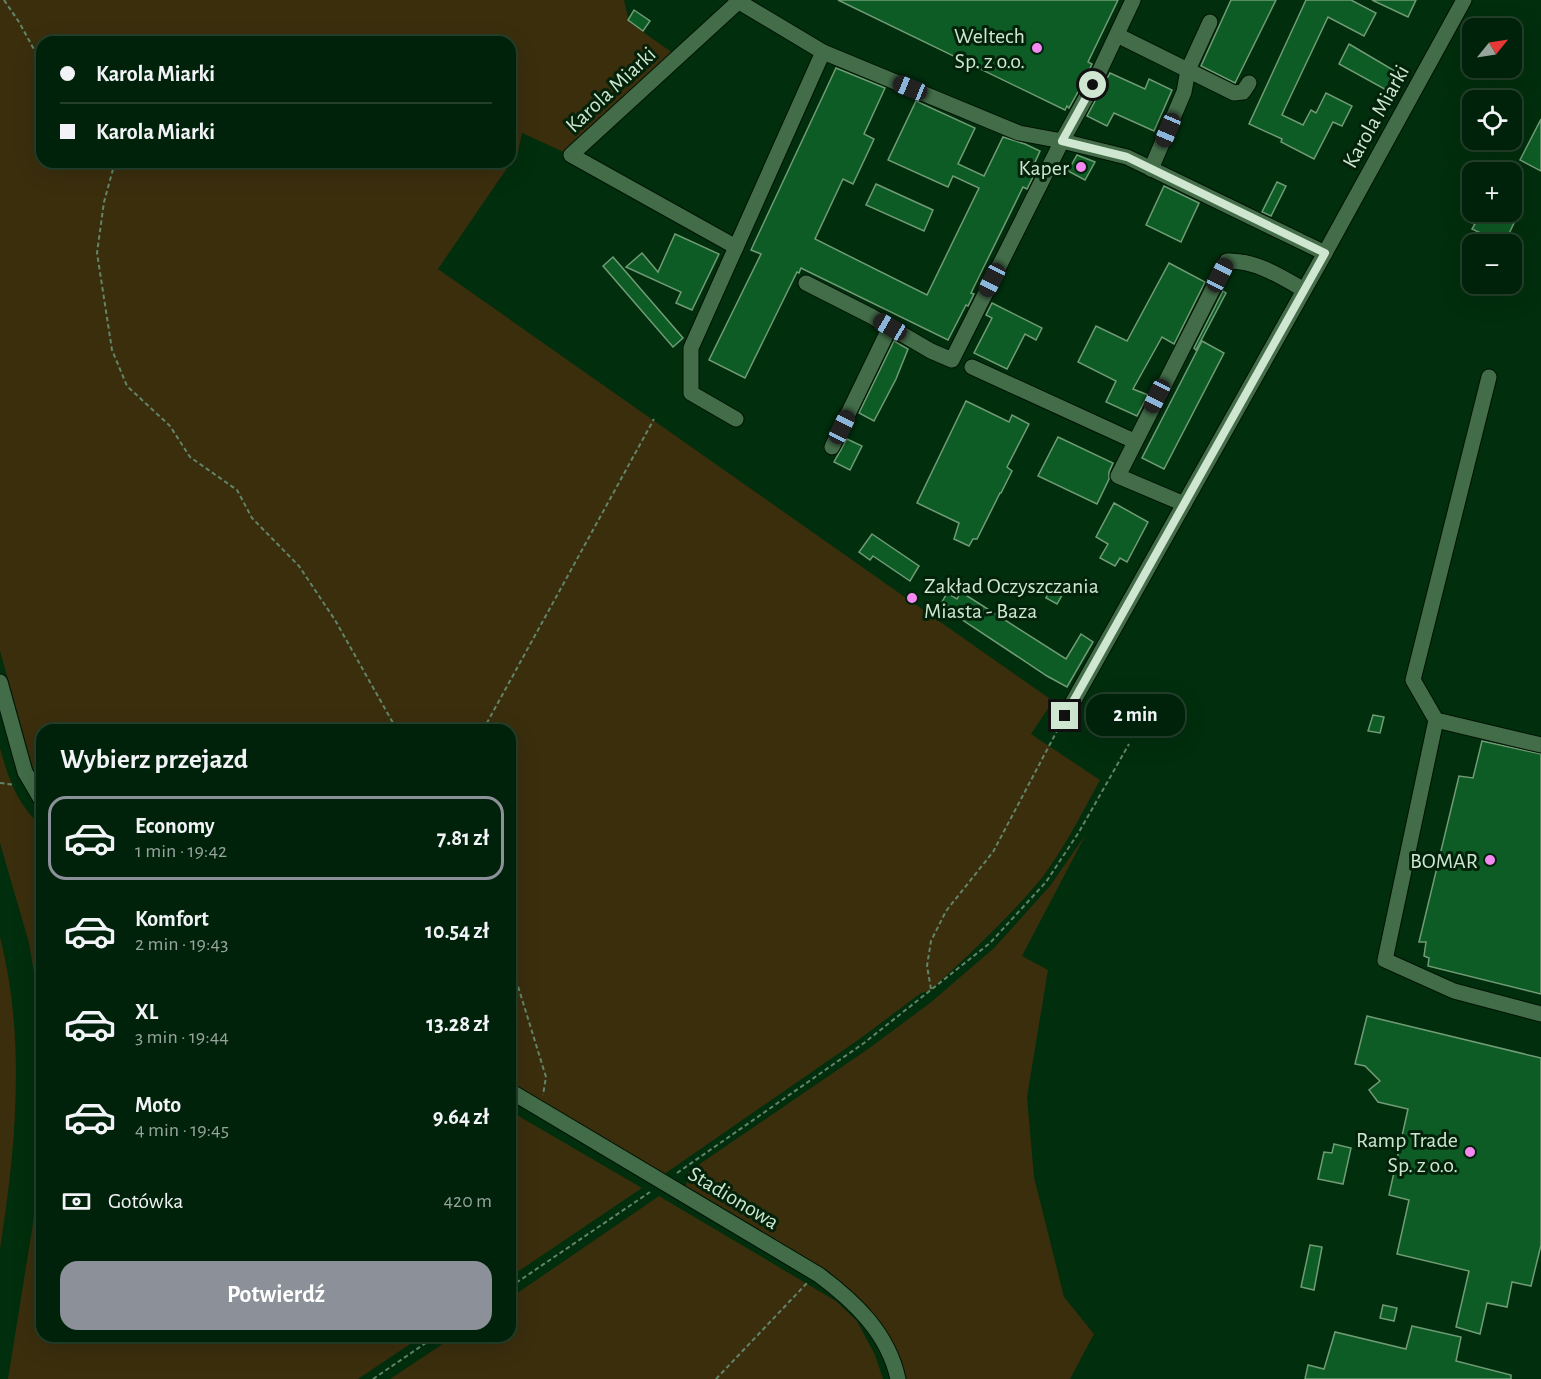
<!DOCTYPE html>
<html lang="pl">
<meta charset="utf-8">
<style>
body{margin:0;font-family:"Alegreya Sans",sans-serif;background:#0f2f18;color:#f1f3f6;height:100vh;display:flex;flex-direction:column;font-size:22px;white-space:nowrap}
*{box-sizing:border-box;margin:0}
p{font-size:20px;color:#96a49c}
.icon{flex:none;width:33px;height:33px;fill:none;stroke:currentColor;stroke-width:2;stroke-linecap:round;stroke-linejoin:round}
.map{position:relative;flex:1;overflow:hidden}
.panel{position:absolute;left:36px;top:724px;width:480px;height:618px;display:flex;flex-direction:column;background:#01220a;border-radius:18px;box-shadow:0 6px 24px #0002,0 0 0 2px #233f2b}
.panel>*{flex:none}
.guide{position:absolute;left:36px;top:36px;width:480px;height:132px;border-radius:18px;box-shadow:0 6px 24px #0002,0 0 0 2px #233f2b;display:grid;align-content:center;height:132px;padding:0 24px;background:#01220a}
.needle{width:39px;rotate:60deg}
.controls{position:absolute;left:1462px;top:18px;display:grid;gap:12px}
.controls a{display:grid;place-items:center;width:60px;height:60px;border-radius:12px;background:#01220a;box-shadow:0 6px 24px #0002,0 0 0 2px #233f2b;font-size:30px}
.end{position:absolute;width:27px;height:27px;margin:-14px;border:8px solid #cfe6d1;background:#111;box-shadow:0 0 0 3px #111}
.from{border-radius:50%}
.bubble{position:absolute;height:42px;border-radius:18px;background:#01220a;box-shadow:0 6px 24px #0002,0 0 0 2px #233f2b;font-size:20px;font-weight:700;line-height:42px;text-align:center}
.car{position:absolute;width:18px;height:36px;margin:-18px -9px;border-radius:8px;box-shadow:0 0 4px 2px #0007;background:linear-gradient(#222 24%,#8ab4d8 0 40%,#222 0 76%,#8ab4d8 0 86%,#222 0)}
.guide b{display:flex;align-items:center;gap:21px;height:57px;font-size:22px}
.guide b+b{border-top:2px solid #233f2b}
.guide i{width:15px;height:15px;background:#f1f3f6}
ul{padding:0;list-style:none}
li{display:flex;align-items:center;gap:18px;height:84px;margin:0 12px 9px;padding:0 12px;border:3px solid transparent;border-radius:18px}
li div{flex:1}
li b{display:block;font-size:22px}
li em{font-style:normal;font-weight:700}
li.selected{border-color:#8c9099}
li>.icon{width:54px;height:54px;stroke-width:1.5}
h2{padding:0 24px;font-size:27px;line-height:72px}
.pay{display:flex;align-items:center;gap:15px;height:66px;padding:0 24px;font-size:22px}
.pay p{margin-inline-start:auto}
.action{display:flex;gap:12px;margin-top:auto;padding:12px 24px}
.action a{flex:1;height:69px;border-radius:18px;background:#8c9099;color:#fff;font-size:24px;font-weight:700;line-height:69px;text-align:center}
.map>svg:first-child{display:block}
.green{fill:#3a2e0d;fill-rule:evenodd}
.building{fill:#0e5c25;stroke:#709b75;stroke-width:1.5}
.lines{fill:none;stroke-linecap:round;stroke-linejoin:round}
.minor-casing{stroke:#011304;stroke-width:17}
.path{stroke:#628569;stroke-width:2;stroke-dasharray:4.5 3;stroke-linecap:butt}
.minor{stroke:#436d49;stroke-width:15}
.route{stroke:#cfe6d1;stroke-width:8}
.poi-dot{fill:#f389f1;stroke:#03220a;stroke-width:2}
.labels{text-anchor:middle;stroke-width:6;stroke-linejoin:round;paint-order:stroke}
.poi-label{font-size:22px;fill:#cfe6d1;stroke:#03220a;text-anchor:end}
.street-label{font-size:22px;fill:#cfe6d1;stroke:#03220a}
</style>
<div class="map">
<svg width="1541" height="1379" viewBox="0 0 1541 1379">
<rect width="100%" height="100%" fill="#012e0d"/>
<g class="green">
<path d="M0 0H624L629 22 677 56 568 154 522 133 518 152 438 269 1053 701 1031 734 1100 780C1082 813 1064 849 1041 879 1008 919 968 955 931 990L921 993 861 1038 663 1175 510 1083V730H42V789L32 766 0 651ZM42 42H510V162H42Z"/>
<path d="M0 748C9 781 17 803 42 827V1022L29 943 0 843Z"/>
<polygon points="1086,834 1022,956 1048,970 1027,1097 1034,1177 1064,1297 1094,1334 1070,1379 904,1379 871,1312 850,1290 827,1270 686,1186 688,1172 868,1049 930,1003 994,948 1050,886"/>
<path d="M0 937C26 1039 16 1146 0 1249Z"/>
<polygon points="510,1111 642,1188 510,1277"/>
<polygon points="42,1139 42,1336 421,1337 358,1379 8,1379 37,1198"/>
<polygon points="659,1196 836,1301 857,1321 875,1355 883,1379 390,1379 453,1337 510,1336 510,1298"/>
</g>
<g class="building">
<polygon points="838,0 1118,0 1088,62 1092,64 1084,81 1069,108 1067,106 1065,110"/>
<polygon points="1231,0 1276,0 1235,83 1201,66"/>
<polygon points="1306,0 1351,0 1376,13 1364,36 1328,17 1285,108 1282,115 1303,125 1311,110 1316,113 1326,93 1352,106 1342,126 1333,122 1314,159 1281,142 1282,139 1249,124"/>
<polygon points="1372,0 1416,0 1408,17"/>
<polygon points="634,10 650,21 643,31 628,20"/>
<polygon points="1349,44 1400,74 1390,92 1339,64"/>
<polygon points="836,68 885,88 864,134 874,139 853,184 843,179 815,239 927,295 979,188 953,176 948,187 888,160 916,101 975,128 958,164 984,176 1003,137 1025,144 1040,151 1032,169 1036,171 1027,189 1023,187 971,293 974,294 968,306 966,305 948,340 801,268 799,273 797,272 745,378 709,360 761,254 751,250"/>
<polygon points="1110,73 1145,89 1149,79 1172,90 1154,131 1114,113 1107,126 1087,116"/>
<polygon points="1541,119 1541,171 1520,160"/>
<polygon points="1077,155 1095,162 1085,180 1068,171"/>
<polygon points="1277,182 1286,186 1271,216 1262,212"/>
<polygon points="876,184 933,210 924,231 866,205"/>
<polygon points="1164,186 1199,203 1181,242 1146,225"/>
<polygon points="1478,212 1491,212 1514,223 1504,244 1472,229 1475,224 1472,223"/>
<polygon points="675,234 719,254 692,310 676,303 681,292 626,267 642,253 658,272"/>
<polygon points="613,257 683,338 673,347 603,266"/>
<polygon points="1169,263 1205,282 1174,344 1162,337 1133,389 1148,395 1137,416 1106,402 1116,381 1078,362 1096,326 1127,341"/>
<polygon points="1223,291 1226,293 1196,350 1194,348"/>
<polygon points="992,303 1042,328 1036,340 1025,334 1007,369 974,353 992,318 986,315"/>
<polygon points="894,341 908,349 896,379 874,421 859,413"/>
<polygon points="1202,341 1224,353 1164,469 1142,458"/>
<polygon points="966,401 1009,422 1012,415 1029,424 1007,467 1012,471 1001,493 1000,493 977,539 973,539 969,546 954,539 959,523 917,503"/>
<polygon points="1058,437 1113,463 1109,472 1109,479 1097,504 1038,476"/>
<polygon points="847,439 862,446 850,470 834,462"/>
<polygon points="1114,503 1148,522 1127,562 1120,558 1115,566 1100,558 1108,544 1096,537"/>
<polygon points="872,534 919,566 910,581 873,556 870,560 859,552"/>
<polygon points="1053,584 1065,590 1057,604 1046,598"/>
<polygon points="961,592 1066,659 1081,634 1093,642 1067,687 1047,676 949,611 951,608 942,602 947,593 957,599"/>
<polygon points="1373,715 1384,717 1380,733 1368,731"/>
<polygon points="1482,741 1541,754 1541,994 1428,966 1429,958 1424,956 1426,942 1419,942 1459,776 1473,778"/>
<polygon points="1367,1016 1541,1058 1541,1245 1531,1286 1512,1282 1507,1307 1487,1303 1480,1334 1456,1327 1469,1271 1397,1254 1409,1200 1389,1195 1408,1109 1378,1102 1369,1090 1380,1081 1365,1066 1355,1064"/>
<polygon points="1334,1144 1351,1148 1343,1184 1318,1179 1324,1152 1332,1153"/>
<polygon points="1310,1245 1322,1247 1314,1290 1301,1287"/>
<polygon points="1383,1305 1397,1308 1394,1321 1380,1318"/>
<polygon points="1412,1326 1461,1337 1456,1361 1511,1375 1511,1379 1305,1379 1308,1365 1324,1369 1335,1332 1406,1349"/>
</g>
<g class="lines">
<defs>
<g id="minor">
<polyline points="736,0 823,52 1019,133 1062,141 1127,157 1325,253"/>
<polyline points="1117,35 1234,93 1243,92 1249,83"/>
<polyline points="1151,169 1184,92 1188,70 1210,22"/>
<polyline points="736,247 571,155 738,2"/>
<polyline points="806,283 871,316 931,351 952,360 1062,141 1093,85 1133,0"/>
<polyline points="972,367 1134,441"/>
<polyline points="1489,377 1413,680 1436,720 1541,745"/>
<polyline points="736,419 691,393 691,348 823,52"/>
<polyline points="832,447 890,327"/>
<path d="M1184 504 1118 476 1227 261C1255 260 1280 276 1304 290"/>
<polyline points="0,682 25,772 42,801"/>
<polyline points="1065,716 1325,253 1464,0"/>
<polyline points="1436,720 1385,960 1454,991 1541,1014"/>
<path d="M510 1091 819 1275C855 1302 888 1333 898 1379"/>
</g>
</defs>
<use href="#minor" class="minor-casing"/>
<g class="path">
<polyline points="4,0 19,22 42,64"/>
<polyline points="115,162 104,202 97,253 112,350 127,386 170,426 190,457 237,490 252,518 299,566 335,620 397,730"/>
<polyline points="483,730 654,419"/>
<polyline points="0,783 15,785"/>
<polyline points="510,966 513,970 546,1077 543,1095"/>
<polyline points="931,989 927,966 931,941 946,911 993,852 1058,729"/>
<polyline points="677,1173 864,1043 990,943 1046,882 1079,832 1129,744"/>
<polyline points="510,1287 650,1192"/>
<polyline points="373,1379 436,1336"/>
<polyline points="716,1379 807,1283"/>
</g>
<use href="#minor" class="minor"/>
</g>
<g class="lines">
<polyline class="route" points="1065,716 1325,253 1127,157 1062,141 1093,85"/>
</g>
<g class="poi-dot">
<circle cx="1037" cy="48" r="6"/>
<circle cx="1081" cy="167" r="6"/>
<circle cx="912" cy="598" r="6"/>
<circle cx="1490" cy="860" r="6"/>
<circle cx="1470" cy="1152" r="6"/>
</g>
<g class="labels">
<g class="poi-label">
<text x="1025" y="43">Weltech<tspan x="1025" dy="25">Sp. z o.o.</tspan></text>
<text x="1069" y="175">Kaper</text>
<text x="924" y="593" text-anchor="start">Zakład Oczyszczania<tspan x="924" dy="25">Miasta - Baza</tspan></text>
<text x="1478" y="868">BOMAR</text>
<text x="1458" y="1147">Ramp Trade<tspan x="1458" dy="25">Sp. z o.o.</tspan></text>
</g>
<g class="street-label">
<text transform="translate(610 89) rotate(-43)" y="8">Karola Miarki</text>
<text transform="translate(1375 116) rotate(-61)" y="8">Karola Miarki</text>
<text transform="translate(734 1197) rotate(31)" y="8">Stadionowa</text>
</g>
</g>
</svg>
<div class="controls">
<a><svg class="needle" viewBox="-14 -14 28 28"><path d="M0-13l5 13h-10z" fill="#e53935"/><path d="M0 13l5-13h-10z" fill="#96a49c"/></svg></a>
<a><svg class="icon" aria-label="locate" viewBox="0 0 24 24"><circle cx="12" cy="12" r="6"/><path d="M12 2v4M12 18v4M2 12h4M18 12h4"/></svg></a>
<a>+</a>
<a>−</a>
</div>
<i class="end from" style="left:1093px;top:85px"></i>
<i class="end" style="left:1065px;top:716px"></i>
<div class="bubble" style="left:1086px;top:694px;width:99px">2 min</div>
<i class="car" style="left:910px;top:88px;rotate:292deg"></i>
<i class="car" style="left:1168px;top:130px;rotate:203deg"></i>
<i class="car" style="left:1220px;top:275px;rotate:27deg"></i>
<i class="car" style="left:992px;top:280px;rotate:207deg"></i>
<i class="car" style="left:890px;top:327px;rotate:300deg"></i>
<i class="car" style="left:1157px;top:396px;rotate:206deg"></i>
<i class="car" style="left:842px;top:427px;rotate:26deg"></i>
<div class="guide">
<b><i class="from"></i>Karola Miarki</b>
<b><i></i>Karola Miarki</b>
</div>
<section class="panel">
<h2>Wybierz przejazd</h2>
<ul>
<li class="selected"><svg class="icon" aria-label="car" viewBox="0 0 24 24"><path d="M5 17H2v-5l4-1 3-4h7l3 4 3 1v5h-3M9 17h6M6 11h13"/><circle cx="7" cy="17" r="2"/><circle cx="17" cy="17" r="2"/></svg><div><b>Economy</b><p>1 min · 19:42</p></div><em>7.81 zł</em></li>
<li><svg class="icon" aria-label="car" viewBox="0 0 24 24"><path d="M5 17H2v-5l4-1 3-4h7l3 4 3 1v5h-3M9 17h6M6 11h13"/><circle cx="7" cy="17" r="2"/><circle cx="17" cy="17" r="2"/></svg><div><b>Komfort</b><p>2 min · 19:43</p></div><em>10.54 zł</em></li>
<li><svg class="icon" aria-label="car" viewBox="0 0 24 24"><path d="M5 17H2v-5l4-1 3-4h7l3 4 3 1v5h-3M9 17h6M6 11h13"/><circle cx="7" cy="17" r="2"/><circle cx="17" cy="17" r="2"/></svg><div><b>XL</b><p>3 min · 19:44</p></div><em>13.28 zł</em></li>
<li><svg class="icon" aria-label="car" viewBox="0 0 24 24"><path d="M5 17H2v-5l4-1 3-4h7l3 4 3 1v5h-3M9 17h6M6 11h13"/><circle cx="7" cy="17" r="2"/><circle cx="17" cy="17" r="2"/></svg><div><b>Moto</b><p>4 min · 19:45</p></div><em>9.64 zł</em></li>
</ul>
<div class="pay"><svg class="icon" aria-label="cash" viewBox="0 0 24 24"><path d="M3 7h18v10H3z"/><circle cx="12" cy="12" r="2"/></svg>Gotówka<p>420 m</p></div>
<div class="action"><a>Potwierdź</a></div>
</section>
</div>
